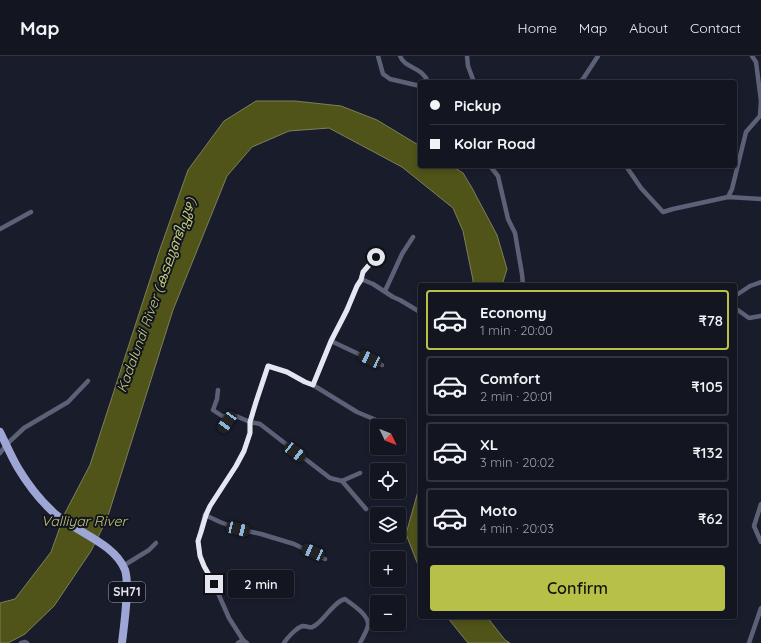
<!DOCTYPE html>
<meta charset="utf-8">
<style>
body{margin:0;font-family:Quicksand,"Noto Sans Malayalam",sans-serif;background:#20222d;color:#f1f3f6;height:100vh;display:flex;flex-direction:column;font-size:15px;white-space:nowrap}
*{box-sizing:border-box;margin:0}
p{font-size:13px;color:#9d9fa5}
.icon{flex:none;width:22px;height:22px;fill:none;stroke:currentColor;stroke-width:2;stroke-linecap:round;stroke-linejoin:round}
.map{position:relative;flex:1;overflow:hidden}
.sheet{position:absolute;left:418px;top:227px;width:319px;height:336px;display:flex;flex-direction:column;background:#131520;border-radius:4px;box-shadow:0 2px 6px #0003,0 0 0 1px #32343e}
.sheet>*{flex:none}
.guide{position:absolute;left:418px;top:24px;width:319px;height:88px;border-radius:4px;box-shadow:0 2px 6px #0003,0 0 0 1px #32343e;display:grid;align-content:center;height:88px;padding:0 12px;background:#131520}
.needle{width:26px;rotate:133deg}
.controls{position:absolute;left:370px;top:363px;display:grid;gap:8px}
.controls a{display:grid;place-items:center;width:36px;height:36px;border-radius:4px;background:#131520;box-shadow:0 2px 6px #0003,0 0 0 1px #32343e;font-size:20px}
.end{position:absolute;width:18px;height:18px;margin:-9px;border:5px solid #e4e6f1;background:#111;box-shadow:0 0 0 2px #111}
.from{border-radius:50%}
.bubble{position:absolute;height:28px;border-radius:4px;background:#131520;box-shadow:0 2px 6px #0003,0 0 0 1px #32343e;font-size:13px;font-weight:600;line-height:28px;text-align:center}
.car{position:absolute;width:12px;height:24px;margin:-12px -6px;border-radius:5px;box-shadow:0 0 3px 1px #0007;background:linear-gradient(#222 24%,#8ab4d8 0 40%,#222 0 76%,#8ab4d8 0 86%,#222 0)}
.guide b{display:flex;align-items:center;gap:14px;height:38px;font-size:15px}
.guide b+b{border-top:1px solid #32343e}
.guide i{width:10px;height:10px;background:#f1f3f6}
ul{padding:7px 0 0;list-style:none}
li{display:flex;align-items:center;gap:12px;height:60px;margin:0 8px 6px;padding:0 4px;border:2px solid #32343e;border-radius:4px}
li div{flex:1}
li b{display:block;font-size:15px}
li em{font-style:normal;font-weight:600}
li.current{border-color:#b8c147}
li>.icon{width:36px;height:36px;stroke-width:1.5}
.cta{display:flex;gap:8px;margin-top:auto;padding:8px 12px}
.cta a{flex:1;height:46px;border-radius:4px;background:#b8c147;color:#111;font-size:16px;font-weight:600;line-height:46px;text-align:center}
header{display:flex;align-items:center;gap:24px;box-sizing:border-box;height:56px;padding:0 20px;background:#131520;border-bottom:1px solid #32343e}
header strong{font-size:19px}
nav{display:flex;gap:22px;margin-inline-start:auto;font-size:14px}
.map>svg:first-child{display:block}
.water{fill:#505419;stroke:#7c805a}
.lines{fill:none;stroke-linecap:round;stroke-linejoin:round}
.street{stroke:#5d6178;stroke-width:4.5}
.primary{stroke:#9ea6d5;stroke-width:8}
.route{stroke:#e4e6f1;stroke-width:5}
.labels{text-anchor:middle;stroke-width:4;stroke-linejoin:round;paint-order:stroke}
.shield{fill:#111321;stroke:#a5a7b3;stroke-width:1}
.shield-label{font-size:12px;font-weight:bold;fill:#e4e6f1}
.water-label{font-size:14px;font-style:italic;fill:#c2ca73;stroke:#111321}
</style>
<header>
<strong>Map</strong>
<nav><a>Home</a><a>Map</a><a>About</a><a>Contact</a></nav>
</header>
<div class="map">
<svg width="761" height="587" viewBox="0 0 761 587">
<rect width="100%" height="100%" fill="#191c2b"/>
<g class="water">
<polygon points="256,45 295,45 341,50 377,64 420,90 420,110 452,110 463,117 472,132 497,179 507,213 502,229 473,229 473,224 463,175 453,152 402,111 329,72 289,75 252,91 227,120 173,254 107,463 91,495 54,550 25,578 8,587 0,587 0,547 15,543 51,496 65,457 90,409 159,196 188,114 224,65"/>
<polygon points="420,428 420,514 406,478"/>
<polygon points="447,561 487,561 505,584 510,587 468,587"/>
</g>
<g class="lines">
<g class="street">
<polyline points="378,0 383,18 390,23 420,30"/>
<path d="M400 0C405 13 422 10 428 26"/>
<polyline points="467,0 468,10 474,26"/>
<polyline points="579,26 583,23 598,0"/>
<polyline points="490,110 498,120 508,163 515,177 522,218 523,229"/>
<polyline points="626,110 641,132 663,156 673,153 728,141 761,143"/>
<polyline points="728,141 732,133 746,76 760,60 761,45 756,6 752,0"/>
<polyline points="0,173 31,156"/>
<polyline points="361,223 363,216 376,201"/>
<polyline points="385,235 402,198 413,181"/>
<polyline points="735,240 750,230 761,226"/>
<polyline points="735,252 749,262 761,260"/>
<polyline points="331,285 382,309"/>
<polyline points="313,329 357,356 376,364"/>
<polyline points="218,334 217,343 213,354 222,360 229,361 236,360 250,366 260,368 330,422 342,425 360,417"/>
<polyline points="222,373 227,366 229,361"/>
<polyline points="0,397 7,388 24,372 68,346 88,325"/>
<polyline points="342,425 366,453"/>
<polyline points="761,448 754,470 761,486"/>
<polyline points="205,459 220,466 238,473 261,478 294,488 325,503"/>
<polyline points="123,510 149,494 156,487"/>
<polyline points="243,584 229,562 214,528 204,510 200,500 198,485 205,459 210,450 236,410 244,395 250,377 250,366 256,346 268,310 287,316 305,326 313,329 331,285 343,262 357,230 361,223 373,228 393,241 400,244 420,256"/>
<polyline points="21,587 25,586 27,587"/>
<polyline points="238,587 243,584 247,587"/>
<path d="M284 587C287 582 297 571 303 570 310 570 310 574 317 568 326 561 335 545 345 543 353 549 369 559 368 569 368 573 362 583 360 587"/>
<polyline points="749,587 761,552"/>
</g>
<path class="primary" d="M0 376C6 388 11 400 18 412 27 427 38 442 52 455 72 475 114 486 125 514 130 529 124 569 122 587"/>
</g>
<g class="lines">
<polyline class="route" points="214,528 204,510 200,500 198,485 201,476 206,459 210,450 236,410 244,395 250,377 250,366 256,346 268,310 287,316 305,326 313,329 331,285 347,254 357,230 361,224 363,216 376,201"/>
</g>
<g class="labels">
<rect class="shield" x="109" y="526" width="36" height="20" rx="3"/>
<g class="shield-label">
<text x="127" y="540">SH71</text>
</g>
<g class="water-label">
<text transform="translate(156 239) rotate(-70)" y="5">Kadalundi River (കടലുണ്ടിപ്പുഴ)</text>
<text x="84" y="470">Valliyar River</text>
</g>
</g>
</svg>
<div class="controls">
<a><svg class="needle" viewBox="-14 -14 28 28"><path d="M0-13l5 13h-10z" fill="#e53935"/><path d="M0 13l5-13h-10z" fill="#9d9fa5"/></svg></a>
<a><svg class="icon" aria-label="locate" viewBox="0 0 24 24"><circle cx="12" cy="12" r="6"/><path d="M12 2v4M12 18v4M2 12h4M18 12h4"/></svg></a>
<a><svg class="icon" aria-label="layers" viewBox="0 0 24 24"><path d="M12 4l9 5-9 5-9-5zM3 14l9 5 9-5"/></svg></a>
<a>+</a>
<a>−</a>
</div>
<i class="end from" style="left:376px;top:201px"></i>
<i class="end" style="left:214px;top:528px"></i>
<div class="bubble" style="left:228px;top:514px;width:66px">2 min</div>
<i class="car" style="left:370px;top:303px;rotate:295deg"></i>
<i class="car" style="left:227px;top:366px;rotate:216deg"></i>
<i class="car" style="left:295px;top:396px;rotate:128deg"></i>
<i class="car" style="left:238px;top:473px;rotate:103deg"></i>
<i class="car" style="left:313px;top:496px;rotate:294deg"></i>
<div class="guide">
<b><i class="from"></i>Pickup</b>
<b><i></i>Kolar Road</b>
</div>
<section class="sheet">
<ul>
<li class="current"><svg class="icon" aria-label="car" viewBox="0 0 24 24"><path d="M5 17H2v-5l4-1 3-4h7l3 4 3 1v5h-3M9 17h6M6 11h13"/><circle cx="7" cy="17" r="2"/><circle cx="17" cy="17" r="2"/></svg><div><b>Economy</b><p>1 min · 20:00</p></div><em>₹78</em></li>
<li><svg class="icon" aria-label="car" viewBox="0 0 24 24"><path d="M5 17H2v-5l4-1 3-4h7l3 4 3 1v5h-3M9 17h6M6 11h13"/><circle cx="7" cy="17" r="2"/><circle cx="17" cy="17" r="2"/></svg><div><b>Comfort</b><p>2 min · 20:01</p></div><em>₹105</em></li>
<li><svg class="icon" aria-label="car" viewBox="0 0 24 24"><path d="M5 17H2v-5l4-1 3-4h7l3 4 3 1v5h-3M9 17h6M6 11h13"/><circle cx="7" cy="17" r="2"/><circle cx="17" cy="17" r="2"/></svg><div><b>XL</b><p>3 min · 20:02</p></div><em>₹132</em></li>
<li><svg class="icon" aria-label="car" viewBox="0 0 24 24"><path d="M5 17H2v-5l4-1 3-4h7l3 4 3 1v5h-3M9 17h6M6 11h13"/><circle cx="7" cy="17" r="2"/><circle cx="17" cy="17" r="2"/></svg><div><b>Moto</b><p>4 min · 20:03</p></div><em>₹62</em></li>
</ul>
<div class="cta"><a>Confirm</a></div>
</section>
</div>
